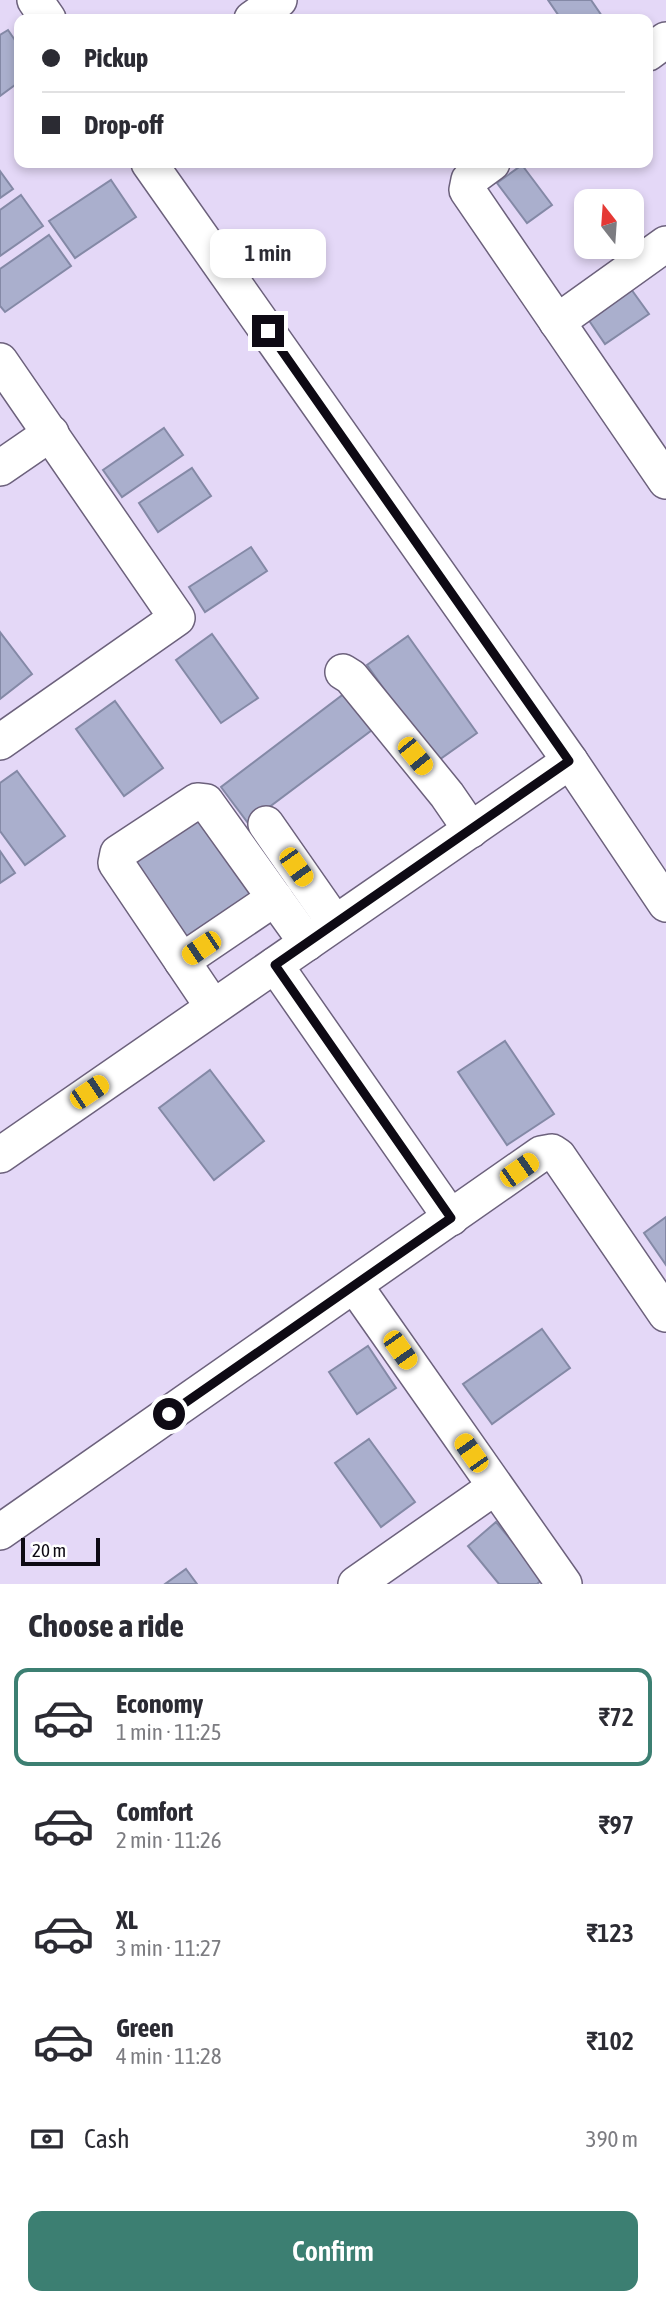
<!DOCTYPE html>
<meta charset="utf-8">
<style>
body{margin:0;font-family:"Asap Condensed",sans-serif;background:#f2f2f3;color:#2b2b33;height:100vh;display:flex;flex-direction:column;font-size:26px;white-space:nowrap}
*{box-sizing:border-box;margin:0}
p{font-size:23px;color:#7c7c81}
.icon{flex:none;width:38px;height:38px;fill:none;stroke:currentColor;stroke-width:2;stroke-linecap:round;stroke-linejoin:round}
.map{position:relative;height:1584px;overflow:hidden}
.sheet{display:flex;flex-direction:column;background:#fff;flex:1}
.sheet>*{flex:none}
.top-card{position:absolute;left:14px;top:14px;width:639px;height:154px;border-radius:14px;box-shadow:0 4px 10px #0003;display:grid;align-content:center;height:154px;padding:0 28px;background:#fff}
.needle{width:46px;rotate:343deg}
.fabs{position:absolute;left:574px;top:189px;display:grid;gap:14px}
.fabs a{display:grid;place-items:center;width:70px;height:70px;border-radius:14px;background:#fff;box-shadow:0 4px 10px #0003;font-size:35px}
.scale{position:absolute;left:21px;bottom:18px;width:79px;box-sizing:border-box;padding-left:7px;border:4px solid #0e0a14;border-top:0;font-size:19px;line-height:24px;white-space:nowrap;color:#0e0a14;-webkit-text-stroke:5px #fff;paint-order:stroke}
.end{position:absolute;width:32px;height:32px;margin:-16px;border:9px solid #0e0a14;background:#fff;box-shadow:0 0 0 4px #fff}
.from{border-radius:50%}
.bubble{position:absolute;height:49px;border-radius:14px;background:#fff;box-shadow:0 4px 10px #0003;font-size:23px;font-weight:600;line-height:49px;text-align:center}
.car{position:absolute;width:21px;height:42px;margin:-21px -10px;border-radius:9px;box-shadow:0 0 5px 2px #0007;background:linear-gradient(#f5c518 24%,#345 0 40%,#f5c518 0 76%,#345 0 86%,#f5c518 0)}
.top-card b{display:flex;align-items:center;gap:24px;height:66px;font-size:26px}
.top-card b+b{border-top:2px solid #e1e1e2}
.top-card i{width:18px;height:18px;background:#2b2b33}
ul{padding:0;list-style:none}
li{display:flex;align-items:center;gap:21px;height:98px;margin:0 14px 10px;padding:0 14px;border:4px solid transparent;border-radius:14px}
li div{flex:1}
li b{display:block;font-size:26px}
li em{font-style:normal;font-weight:600}
li.current{border-color:#3c7f72}
li>.icon{width:63px;height:63px;stroke-width:1.5}
h2{padding:0 28px;font-size:32px;line-height:84px}
.pay{display:flex;align-items:center;gap:18px;height:77px;padding:0 28px;font-size:26px}
.pay p{margin-inline-start:auto}
.button{display:flex;gap:14px;margin-top:auto;padding:14px 28px}
.button a{flex:1;height:80px;border-radius:14px;background:#3c7f72;color:#fff;font-size:28px;font-weight:600;line-height:80px;text-align:center}
.map>svg:first-child{display:block}
.building{fill:#aaafcd;stroke:#8489a6;stroke-width:2}
.lines{fill:none;stroke-linecap:round;stroke-linejoin:round}
.minor-casing{stroke:#6c617c;stroke-width:38}
.minor{stroke:#fff;stroke-width:35}
.route{stroke:#0e0a14;stroke-width:9}
</style>
<div class="map">
<svg width="666" height="1584" viewBox="0 0 666 1584">
<rect width="100%" height="100%" fill="#e4d8f7"/>
<g class="building">
<polygon points="548,0 591,0 604,19 561,19"/>
<polygon points="8,30 19,46 19,82 0,96 0,35"/>
<polygon points="522,165 552,205 527,223 497,183"/>
<polygon points="0,171 13,189 0,198"/>
<polygon points="111,180 136,217 75,258 49,221"/>
<polygon points="21,195 43,226 0,256 0,210"/>
<polygon points="49,235 71,266 5,312 0,306 0,269"/>
<polygon points="631,289 649,314 605,344 588,319"/>
<polygon points="164,428 183,455 122,497 103,470"/>
<polygon points="192,468 211,496 158,532 139,503"/>
<polygon points="251,547 267,571 205,612 189,587"/>
<polygon points="0,632 32,674 0,699"/>
<polygon points="212,634 258,698 221,723 176,660"/>
<polygon points="408,636 477,733 436,762 367,665"/>
<polygon points="345,693 372,730 248,823 221,787"/>
<polygon points="115,701 163,768 124,796 76,729"/>
<polygon points="17,771 65,836 25,865 0,831 0,783"/>
<polygon points="203,815 258,898 182,949 126,866"/>
<polygon points="0,851 15,873 0,883"/>
<polygon points="505,1041 554,1114 507,1145 458,1072"/>
<polygon points="210,1070 264,1141 214,1180 159,1108"/>
<polygon points="666,1217 666,1265 644,1233"/>
<polygon points="542,1329 570,1368 492,1424 463,1384"/>
<polygon points="368,1346 396,1388 357,1414 329,1372"/>
<polygon points="369,1439 415,1502 381,1527 335,1463"/>
<polygon points="496,1522 543,1579 537,1584 499,1584 468,1546"/>
<polygon points="186,1569 197,1584 165,1584"/>
</g>
<g class="lines">
<defs>
<g id="minor">
<polyline points="35,0 48,19"/>
<polyline points="252,19 279,0"/>
<polyline points="648,53 666,40"/>
<polyline points="149,163 570,761 666,904"/>
<polyline points="492,163 469,180 467,190 666,481"/>
<polyline points="557,322 666,244"/>
<polyline points="0,361 177,618 0,742"/>
<polyline points="0,468 51,433"/>
<polyline points="343,672 351,677 447,795 471,830"/>
<polyline points="266,824 335,923"/>
<polyline points="182,961 275,898"/>
<polyline points="275,965 451,1218"/>
<polyline points="213,1007 116,863 118,853 197,801 206,802 307,943"/>
<polyline points="0,1155 570,761"/>
<polyline points="355,1286 564,1584"/>
<polyline points="0,1532 541,1154 552,1152 558,1156 666,1314"/>
<polyline points="356,1584 495,1487"/>
</g>
</defs>
<use href="#minor" class="minor-casing"/>
<use href="#minor" class="minor"/>
</g>
<g class="lines">
<polyline class="route" points="169,1414 451,1218 275,965 569,761 268,331"/>
</g>
</svg>
<div class="fabs">
<a><svg class="needle" viewBox="-14 -14 28 28"><path d="M0-13l5 13h-10z" fill="#e53935"/><path d="M0 13l5-13h-10z" fill="#7c7c81"/></svg></a>
</div>
<div class="scale">20 m</div>
<i class="end from" style="left:169px;top:1414px"></i>
<i class="end" style="left:268px;top:331px"></i>
<div class="bubble" style="left:210px;top:229px;width:116px">1 min</div>
<i class="car" style="left:415px;top:756px;rotate:141deg"></i>
<i class="car" style="left:296px;top:867px;rotate:145deg"></i>
<i class="car" style="left:201px;top:948px;rotate:236deg"></i>
<i class="car" style="left:89px;top:1092px;rotate:56deg"></i>
<i class="car" style="left:519px;top:1170px;rotate:55deg"></i>
<i class="car" style="left:400px;top:1350px;rotate:145deg"></i>
<i class="car" style="left:471px;top:1453px;rotate:325deg"></i>
<div class="top-card">
<b><i class="from"></i>Pickup</b>
<b><i></i>Drop-off</b>
</div>
</div>
<section class="sheet">
<h2>Choose a ride</h2>
<ul>
<li class="current"><svg class="icon" aria-label="car" viewBox="0 0 24 24"><path d="M5 17H2v-5l4-1 3-4h7l3 4 3 1v5h-3M9 17h6M6 11h13"/><circle cx="7" cy="17" r="2"/><circle cx="17" cy="17" r="2"/></svg><div><b>Economy</b><p>1 min · 11:25</p></div><em>₹72</em></li>
<li><svg class="icon" aria-label="car" viewBox="0 0 24 24"><path d="M5 17H2v-5l4-1 3-4h7l3 4 3 1v5h-3M9 17h6M6 11h13"/><circle cx="7" cy="17" r="2"/><circle cx="17" cy="17" r="2"/></svg><div><b>Comfort</b><p>2 min · 11:26</p></div><em>₹97</em></li>
<li><svg class="icon" aria-label="car" viewBox="0 0 24 24"><path d="M5 17H2v-5l4-1 3-4h7l3 4 3 1v5h-3M9 17h6M6 11h13"/><circle cx="7" cy="17" r="2"/><circle cx="17" cy="17" r="2"/></svg><div><b>XL</b><p>3 min · 11:27</p></div><em>₹123</em></li>
<li><svg class="icon" aria-label="car" viewBox="0 0 24 24"><path d="M5 17H2v-5l4-1 3-4h7l3 4 3 1v5h-3M9 17h6M6 11h13"/><circle cx="7" cy="17" r="2"/><circle cx="17" cy="17" r="2"/></svg><div><b>Green</b><p>4 min · 11:28</p></div><em>₹102</em></li>
</ul>
<div class="pay"><svg class="icon" aria-label="cash" viewBox="0 0 24 24"><path d="M3 7h18v10H3z"/><circle cx="12" cy="12" r="2"/></svg>Cash<p>390 m</p></div>
<div class="button"><a>Confirm</a></div>
</section>
